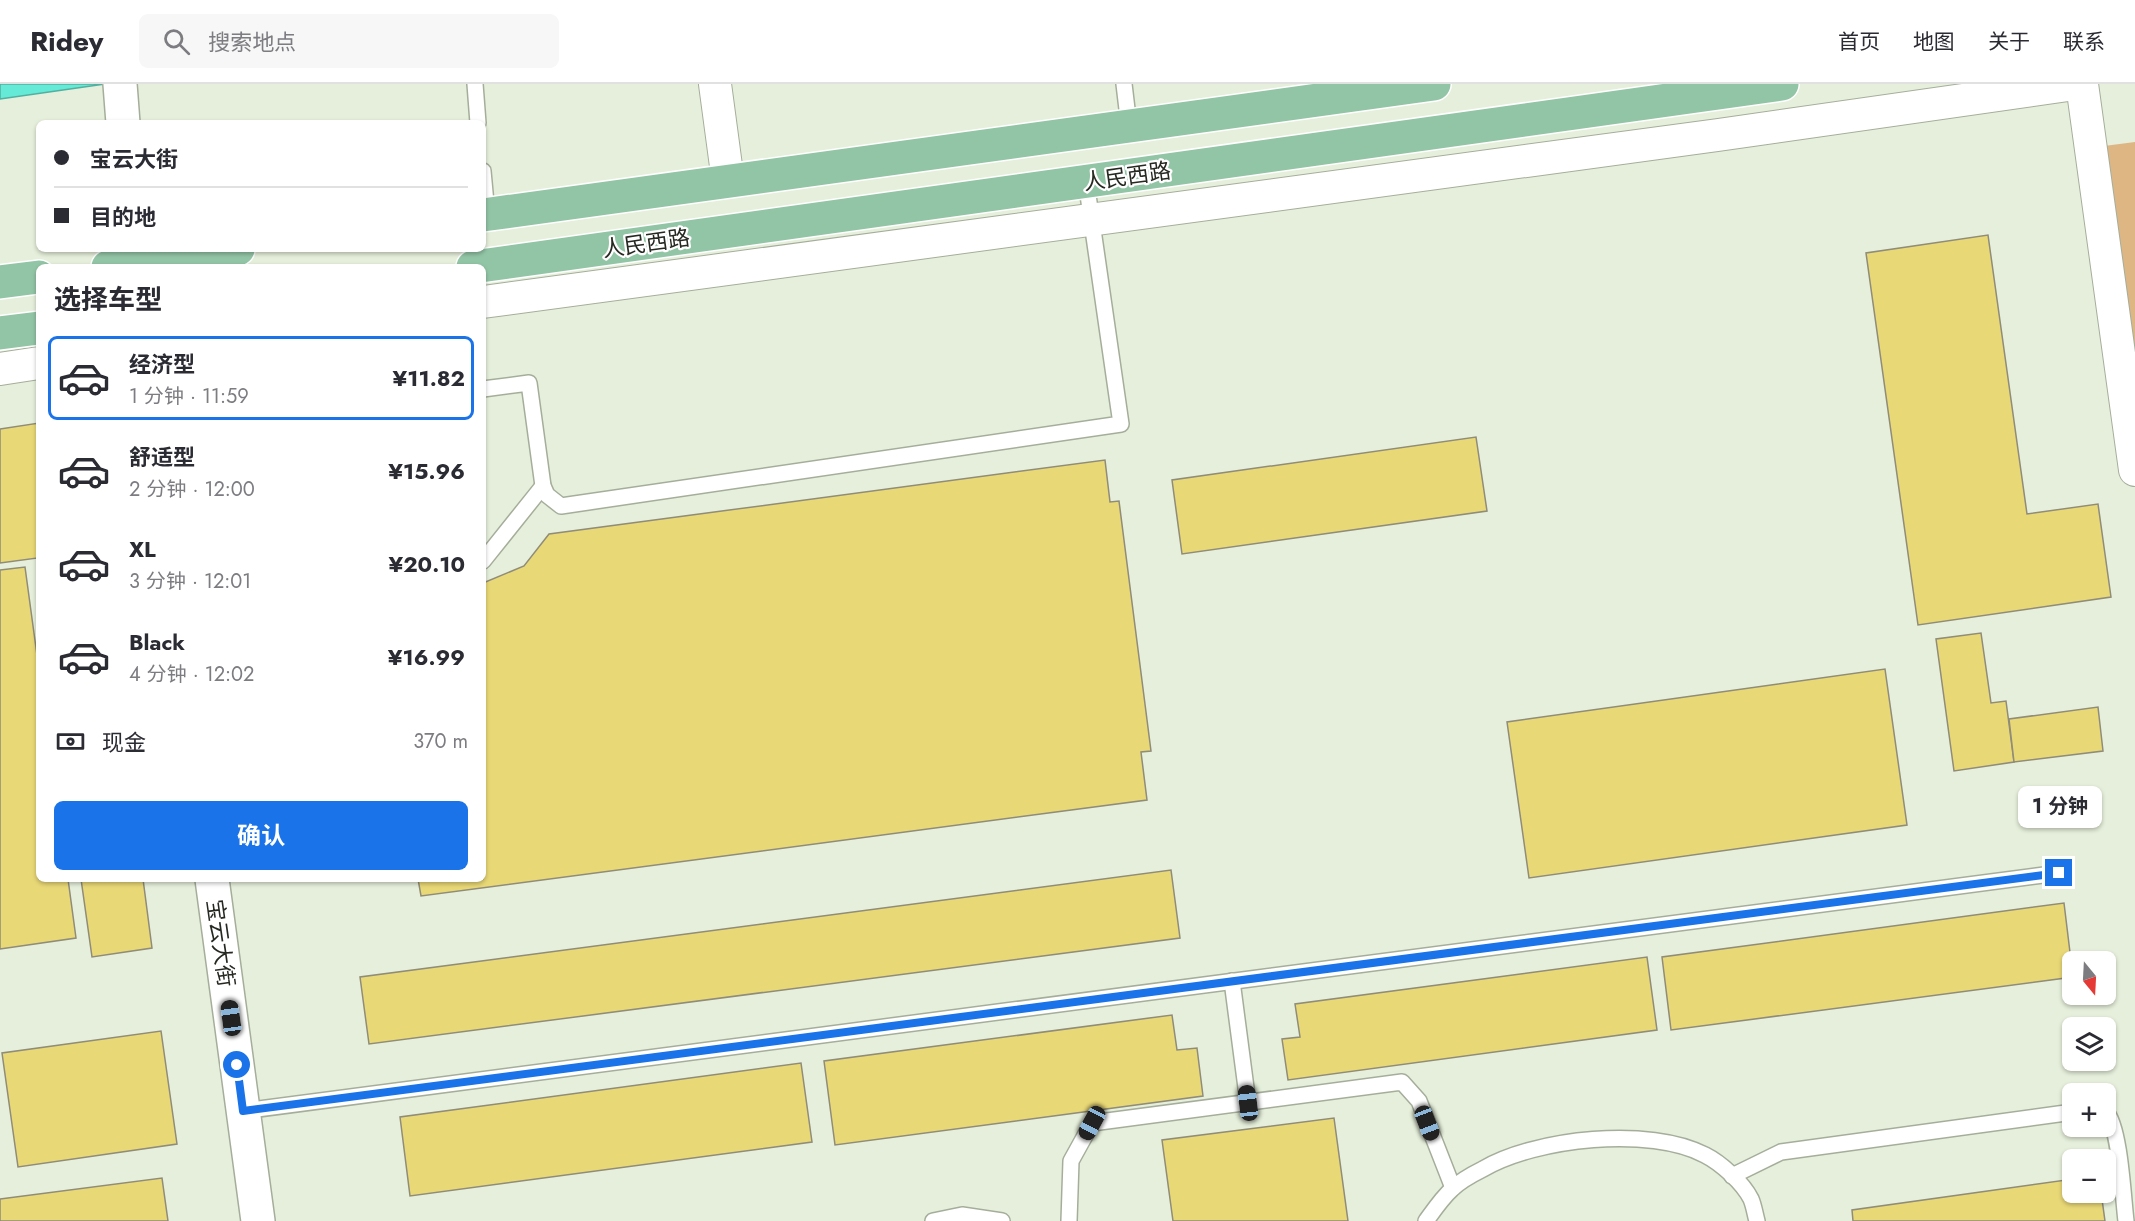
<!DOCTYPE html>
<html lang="zh">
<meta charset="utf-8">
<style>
body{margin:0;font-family:Jost,"Noto Sans SC",sans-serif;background:#f7f7f7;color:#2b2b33;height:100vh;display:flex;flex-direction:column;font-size:22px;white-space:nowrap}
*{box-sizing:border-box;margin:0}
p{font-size:20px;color:#7c7c81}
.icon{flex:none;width:33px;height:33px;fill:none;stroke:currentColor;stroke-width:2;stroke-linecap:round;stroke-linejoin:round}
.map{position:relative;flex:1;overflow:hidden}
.side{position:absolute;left:36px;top:180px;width:450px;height:618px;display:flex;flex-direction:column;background:#fff;border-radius:9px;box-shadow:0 2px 4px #0004}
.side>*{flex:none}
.hud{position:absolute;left:36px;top:36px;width:450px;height:132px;border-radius:9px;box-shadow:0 2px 4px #0004;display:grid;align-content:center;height:132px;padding:0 18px;background:#fff}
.needle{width:39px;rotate:162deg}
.fabs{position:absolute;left:2062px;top:867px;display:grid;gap:12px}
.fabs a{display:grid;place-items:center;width:54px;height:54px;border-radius:9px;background:#fff;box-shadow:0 2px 4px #0004;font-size:30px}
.end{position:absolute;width:27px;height:27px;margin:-14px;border:8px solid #1a73e8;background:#fff;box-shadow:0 0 0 3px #fff}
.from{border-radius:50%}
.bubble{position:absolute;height:42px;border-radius:9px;background:#fff;box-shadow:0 2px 4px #0004;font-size:20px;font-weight:700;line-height:42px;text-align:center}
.car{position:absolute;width:18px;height:36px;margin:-18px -9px;border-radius:8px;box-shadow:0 0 4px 2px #0007;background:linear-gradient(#222 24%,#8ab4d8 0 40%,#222 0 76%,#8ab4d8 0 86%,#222 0)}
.hud b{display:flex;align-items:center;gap:21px;height:57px;font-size:22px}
.hud b+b{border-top:2px solid #e1e1e2}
.hud i{width:15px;height:15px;background:#2b2b33}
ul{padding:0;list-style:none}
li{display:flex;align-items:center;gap:18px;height:84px;margin:0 12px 9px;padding:0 6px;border:3px solid transparent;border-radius:9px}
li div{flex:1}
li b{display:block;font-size:22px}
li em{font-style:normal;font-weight:700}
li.selected{border-color:#1a73e8}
li>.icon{width:54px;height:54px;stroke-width:1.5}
h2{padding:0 18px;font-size:27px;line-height:72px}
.pay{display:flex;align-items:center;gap:15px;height:66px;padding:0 18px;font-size:22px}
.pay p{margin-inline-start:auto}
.button{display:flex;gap:12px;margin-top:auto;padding:12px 18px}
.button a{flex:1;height:69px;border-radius:9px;background:#1a73e8;color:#fff;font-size:24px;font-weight:700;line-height:69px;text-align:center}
header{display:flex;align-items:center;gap:36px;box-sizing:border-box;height:84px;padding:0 30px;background:#fff;border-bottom:2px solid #e1e1e2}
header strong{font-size:28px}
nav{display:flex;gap:33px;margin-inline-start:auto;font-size:21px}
.search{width:420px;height:54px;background:#f7f7f7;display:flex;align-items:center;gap:15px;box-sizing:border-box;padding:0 21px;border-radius:9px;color:#7c7c81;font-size:22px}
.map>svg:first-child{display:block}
.green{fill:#deb684}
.water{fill:#64ead6;stroke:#51b0a0;stroke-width:1.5}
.building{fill:#e9d876;stroke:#8f8c79;stroke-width:1.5}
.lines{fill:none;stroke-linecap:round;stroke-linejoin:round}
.lane-casing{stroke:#a5ae9b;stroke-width:18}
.street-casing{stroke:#a5ae9b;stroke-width:34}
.secondary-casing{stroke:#a5ae9b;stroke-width:36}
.primary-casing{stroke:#fff;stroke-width:36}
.lane{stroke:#fff;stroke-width:15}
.street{stroke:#fff;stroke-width:32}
.secondary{stroke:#fff;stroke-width:33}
.primary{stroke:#92c5a6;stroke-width:33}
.route{stroke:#1a73e8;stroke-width:8}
.labels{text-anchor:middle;stroke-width:4.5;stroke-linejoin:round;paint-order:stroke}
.street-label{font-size:22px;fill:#262922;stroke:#fff}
</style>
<header>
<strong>Ridey</strong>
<div class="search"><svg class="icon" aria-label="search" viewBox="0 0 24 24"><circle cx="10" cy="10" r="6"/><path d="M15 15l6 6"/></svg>搜索地点</div>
<nav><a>首页</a><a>地图</a><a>关于</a><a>联系</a></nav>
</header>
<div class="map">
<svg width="2135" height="1137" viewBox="0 0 2135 1137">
<rect width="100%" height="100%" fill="#e6efdb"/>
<polygon class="green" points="2135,58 2135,282 2104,62"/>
<polygon class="water" points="0,0 105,0 0,15"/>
<g class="building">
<polygon points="1988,151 2027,430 2098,420 2111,513 1918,541 1866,169"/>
<polygon points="39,339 39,490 37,474 0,479 0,345"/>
<polygon points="1476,353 1487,427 1182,470 1172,396"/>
<polygon points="1105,376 1110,418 1119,417 1151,667 1141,668 1147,716 421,812 418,795 483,795 483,499 524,482 549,450"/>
<polygon points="25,483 39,586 39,795 68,795 76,854 0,865 0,486"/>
<polygon points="1981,549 1991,619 2006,617 2014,678 1954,687 1936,555"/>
<polygon points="1885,585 1907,741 1529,794 1507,638"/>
<polygon points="2098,623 2103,667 2014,678 2009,635"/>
<polygon points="1171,786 1180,854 369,960 360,893"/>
<polygon points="81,795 143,795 152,864 92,873"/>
<polygon points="2064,819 2073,893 1671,946 1662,873"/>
<polygon points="1647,873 1657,946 1288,996 1282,955 1300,953 1295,920"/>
<polygon points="1172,931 1177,966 1197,964 1203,1012 835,1061 824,977"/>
<polygon points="161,947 177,1060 18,1083 2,969"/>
<polygon points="801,979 812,1058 410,1112 400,1033"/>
<polygon points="1334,1034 1348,1137 1173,1137 1162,1056"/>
<polygon points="162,1094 168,1137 0,1137 0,1115"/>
<polygon points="2073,1095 2073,1108 2101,1108 2105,1137 1853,1137 1852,1126"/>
</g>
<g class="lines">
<defs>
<g id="lane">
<polyline points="475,0 478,39"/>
<polyline points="1124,0 1129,42"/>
<polyline points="483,87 487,130"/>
<polyline points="483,305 529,299 543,402 547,411 561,422 1121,340 1086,97"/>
<polyline points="483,477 543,402"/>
<polyline points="1232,897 1248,1019"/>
<polyline points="243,1027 2059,789"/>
<path d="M2106 1028C2120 1043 2123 1113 2126 1137"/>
<polyline points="1732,1092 1781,1068 2073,1028"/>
<polyline points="933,1137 962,1131 1002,1137"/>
<polyline points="1069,1137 1071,1077 1092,1039 1402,998 1419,1017 1453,1104"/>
<path d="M1426 1137C1434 1126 1442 1114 1452 1105 1460 1097 1473 1090 1483 1085 1536 1054 1650 1042 1705 1071 1721 1079 1743 1099 1751 1115 1754 1122 1755 1130 1757 1137"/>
</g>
<g id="street">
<polyline points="715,0 728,97"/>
<polyline points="2082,0 2135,386"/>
<polyline points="483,218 1718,51 2075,0"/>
<polyline points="0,285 39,279"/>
</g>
<g id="secondary">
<polyline points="120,0 123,39"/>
<polyline points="212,795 258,1137"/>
</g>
<g id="primary">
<polyline points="483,131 1434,0"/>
<polyline points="108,183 238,165"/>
<polyline points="473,183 1782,0"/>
<polyline points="0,198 39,193"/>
<polyline points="0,249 39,244"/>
</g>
</defs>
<use href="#lane" class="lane-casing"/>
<use href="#street" class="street-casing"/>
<use href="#secondary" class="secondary-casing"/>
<use href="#primary" class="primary-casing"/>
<use href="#lane" class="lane"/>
<use href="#street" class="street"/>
<use href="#secondary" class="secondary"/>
<use href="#primary" class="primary"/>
</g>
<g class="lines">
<polyline class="route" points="237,981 243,1027 2059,789"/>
</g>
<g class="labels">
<g class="street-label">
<text transform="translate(1127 92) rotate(-8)" y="8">人民西路</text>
<text transform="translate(646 159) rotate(-8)" y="8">人民西路</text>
<text transform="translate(221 859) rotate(82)" y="8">宝云大街</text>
</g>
</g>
</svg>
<div class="fabs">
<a><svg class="needle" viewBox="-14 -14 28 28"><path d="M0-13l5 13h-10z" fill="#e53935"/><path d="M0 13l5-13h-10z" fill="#7c7c81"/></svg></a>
<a><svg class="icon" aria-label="layers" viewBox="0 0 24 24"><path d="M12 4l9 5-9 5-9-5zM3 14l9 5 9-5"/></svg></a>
<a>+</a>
<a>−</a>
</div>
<i class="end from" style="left:237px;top:981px"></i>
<i class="end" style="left:2059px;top:789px"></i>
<div class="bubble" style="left:2018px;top:702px;width:84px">1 分钟</div>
<i class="car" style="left:231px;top:934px;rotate:352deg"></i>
<i class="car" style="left:1248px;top:1019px;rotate:353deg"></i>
<i class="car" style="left:1092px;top:1039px;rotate:208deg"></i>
<i class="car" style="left:1427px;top:1039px;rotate:159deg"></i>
<div class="hud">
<b><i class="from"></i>宝云大街</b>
<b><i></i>目的地</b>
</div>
<section class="side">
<h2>选择车型</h2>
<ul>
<li class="selected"><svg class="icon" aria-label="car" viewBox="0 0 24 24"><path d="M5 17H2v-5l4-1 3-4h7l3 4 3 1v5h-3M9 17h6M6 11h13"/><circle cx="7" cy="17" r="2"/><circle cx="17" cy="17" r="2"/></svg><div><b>经济型</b><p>1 分钟 · 11:59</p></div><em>¥11.82</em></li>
<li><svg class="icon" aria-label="car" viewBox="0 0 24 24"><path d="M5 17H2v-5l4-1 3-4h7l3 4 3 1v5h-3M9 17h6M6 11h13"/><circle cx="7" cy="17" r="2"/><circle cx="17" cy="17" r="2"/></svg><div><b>舒适型</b><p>2 分钟 · 12:00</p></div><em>¥15.96</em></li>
<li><svg class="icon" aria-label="car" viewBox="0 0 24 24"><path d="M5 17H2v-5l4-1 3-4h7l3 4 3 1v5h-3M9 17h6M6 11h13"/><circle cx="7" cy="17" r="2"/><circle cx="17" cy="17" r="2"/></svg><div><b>XL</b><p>3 分钟 · 12:01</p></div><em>¥20.10</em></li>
<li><svg class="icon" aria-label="car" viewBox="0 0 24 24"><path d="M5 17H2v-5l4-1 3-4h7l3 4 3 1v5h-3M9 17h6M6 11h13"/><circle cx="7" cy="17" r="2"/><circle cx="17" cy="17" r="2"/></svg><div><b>Black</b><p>4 分钟 · 12:02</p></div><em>¥16.99</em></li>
</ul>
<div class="pay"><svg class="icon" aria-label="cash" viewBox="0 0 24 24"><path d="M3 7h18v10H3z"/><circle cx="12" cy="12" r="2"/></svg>现金<p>370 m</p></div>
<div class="button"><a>确认</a></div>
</section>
</div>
